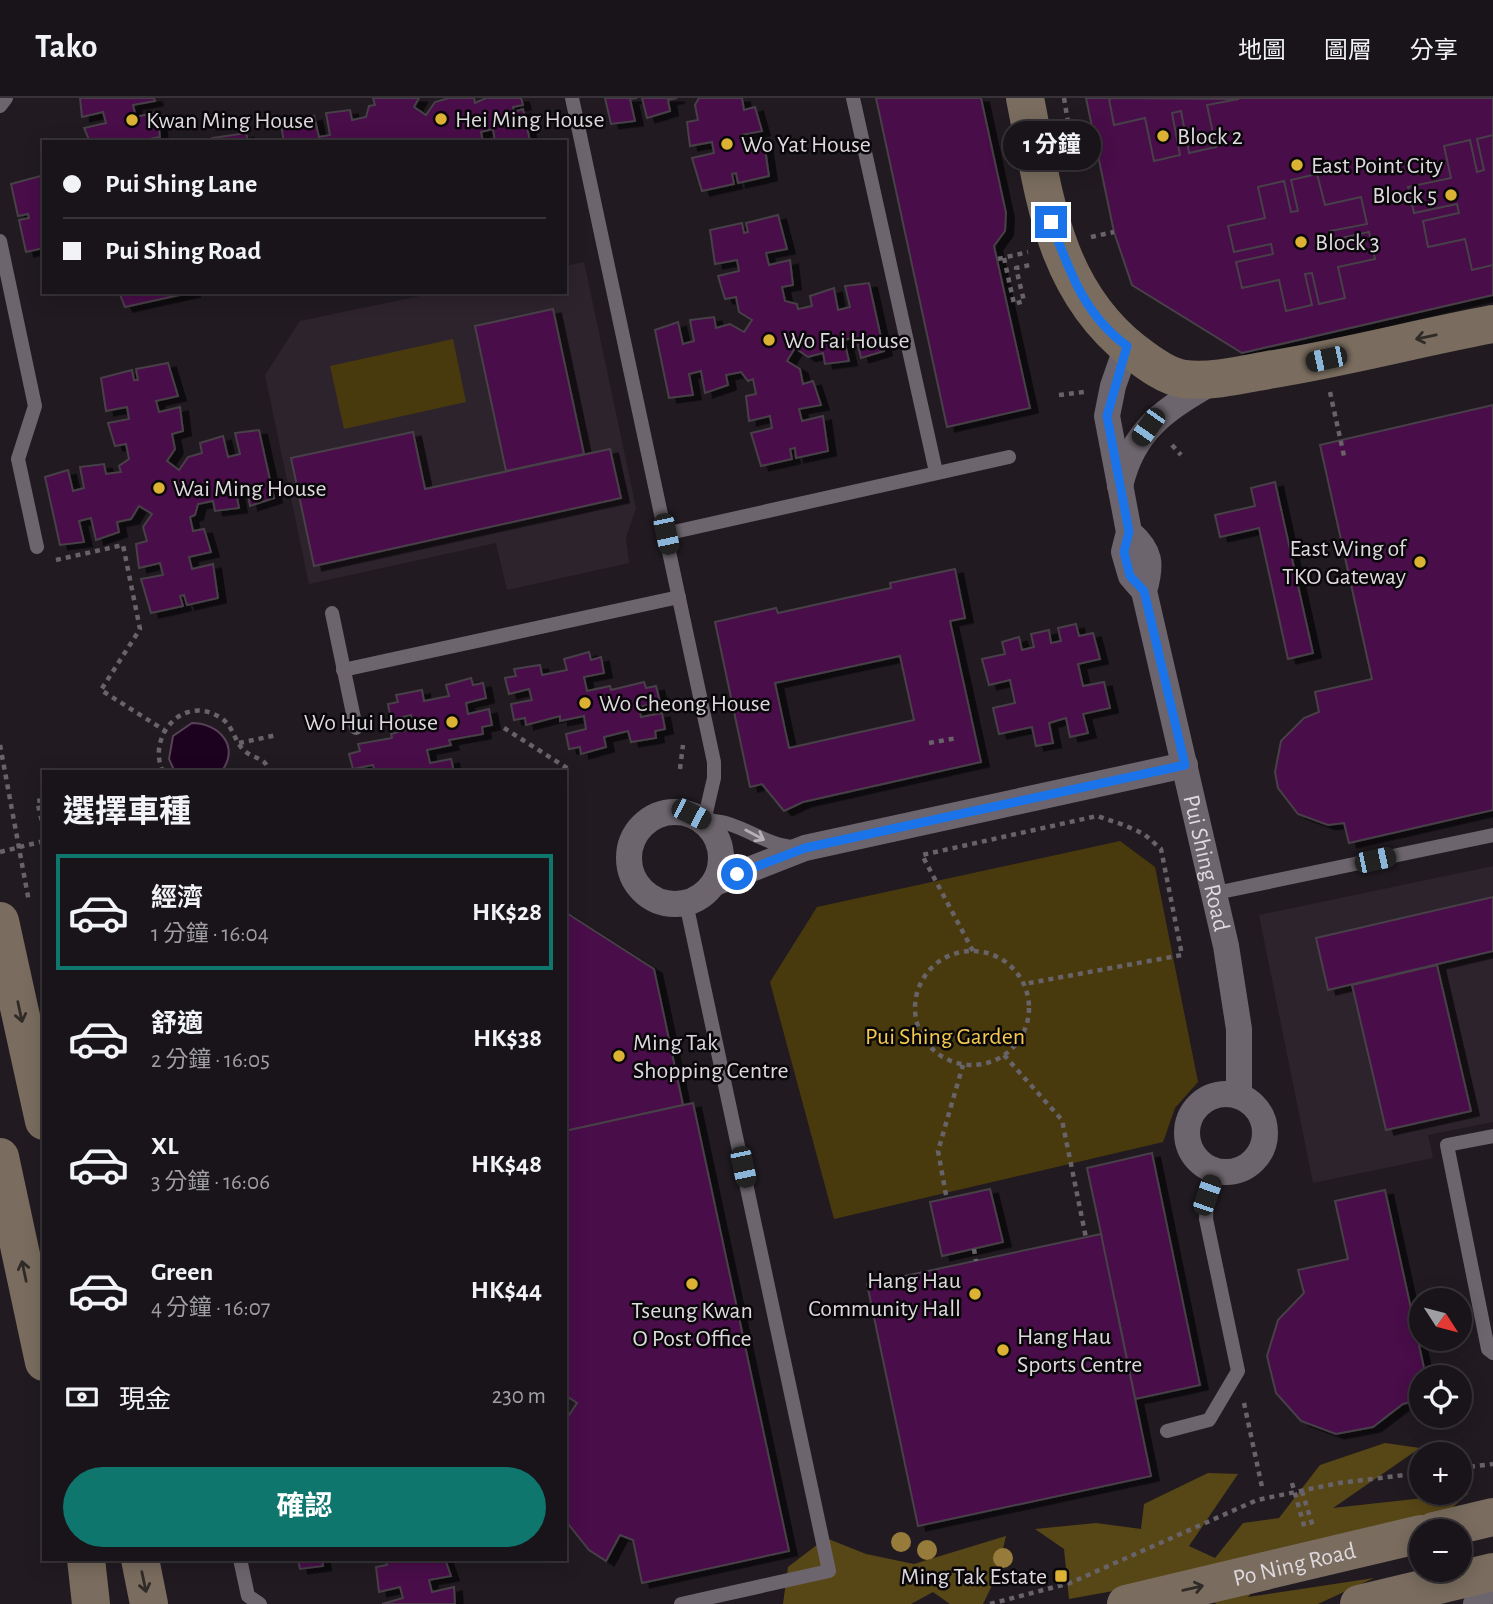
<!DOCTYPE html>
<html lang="zh-TW">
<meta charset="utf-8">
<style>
body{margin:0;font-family:"Alegreya Sans","Noto Sans TC",sans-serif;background:#221d22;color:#f1f3f6;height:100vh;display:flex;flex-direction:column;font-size:26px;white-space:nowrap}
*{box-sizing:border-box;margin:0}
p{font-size:23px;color:#9f9ea2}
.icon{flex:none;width:38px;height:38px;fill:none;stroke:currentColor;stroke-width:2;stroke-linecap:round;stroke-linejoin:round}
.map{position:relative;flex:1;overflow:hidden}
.sheet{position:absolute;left:42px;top:672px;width:525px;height:791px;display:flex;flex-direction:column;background:#191419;border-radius:0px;box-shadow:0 4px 18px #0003,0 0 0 2px #373338}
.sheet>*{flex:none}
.guide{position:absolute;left:42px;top:42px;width:525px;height:154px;border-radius:0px;box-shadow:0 4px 18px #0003,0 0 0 2px #373338;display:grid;align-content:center;height:154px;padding:0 21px;background:#191419}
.needle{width:46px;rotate:126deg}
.buttons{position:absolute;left:1409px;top:1190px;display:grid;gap:14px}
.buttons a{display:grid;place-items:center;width:63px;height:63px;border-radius:50%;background:#191419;box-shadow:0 4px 18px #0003,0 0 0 2px #373338;font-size:35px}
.end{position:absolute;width:32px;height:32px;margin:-16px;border:9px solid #1a73e8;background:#fff;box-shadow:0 0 0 4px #fff}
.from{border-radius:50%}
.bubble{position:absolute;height:49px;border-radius:24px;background:#191419;box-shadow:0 4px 18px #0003,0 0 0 2px #373338;font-size:23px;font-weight:700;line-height:49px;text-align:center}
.car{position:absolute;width:21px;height:42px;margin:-21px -10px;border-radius:9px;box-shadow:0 0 5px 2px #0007;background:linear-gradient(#222 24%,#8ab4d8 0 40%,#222 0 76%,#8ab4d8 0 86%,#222 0)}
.guide b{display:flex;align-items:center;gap:24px;height:66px;font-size:26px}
.guide b+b{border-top:2px solid #373338}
.guide i{width:18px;height:18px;background:#f1f3f6}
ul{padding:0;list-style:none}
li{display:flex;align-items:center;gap:21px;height:116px;margin:0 14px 10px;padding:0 7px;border:4px solid transparent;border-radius:0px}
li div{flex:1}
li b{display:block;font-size:26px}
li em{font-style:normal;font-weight:700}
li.active{border-color:#0f766e}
li>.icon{width:63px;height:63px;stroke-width:1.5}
h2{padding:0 21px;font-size:32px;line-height:84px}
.pay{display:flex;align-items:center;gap:18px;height:77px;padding:0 21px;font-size:26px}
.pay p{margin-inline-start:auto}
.action{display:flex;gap:14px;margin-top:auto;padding:14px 21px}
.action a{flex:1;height:80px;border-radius:42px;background:#0f766e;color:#fff;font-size:28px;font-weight:700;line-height:80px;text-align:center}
header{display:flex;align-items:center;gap:42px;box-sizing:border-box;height:98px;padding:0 35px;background:#191419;border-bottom:2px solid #373338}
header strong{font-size:33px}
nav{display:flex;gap:38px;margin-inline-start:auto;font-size:24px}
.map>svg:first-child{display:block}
.built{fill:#2d232d}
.green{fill:#493a0e}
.forest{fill:#584716}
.water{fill:#1d021f;stroke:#574258;stroke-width:2}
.building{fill:#480d4a;stroke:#474047;stroke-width:2;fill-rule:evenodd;filter:url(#shadow)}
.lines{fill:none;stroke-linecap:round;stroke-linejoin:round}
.path{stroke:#686368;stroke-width:4.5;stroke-dasharray:5 5;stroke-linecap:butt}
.lane{stroke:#6d656d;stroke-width:14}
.street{stroke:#6d656d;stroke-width:26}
.secondary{stroke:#7a6d5f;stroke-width:38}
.tree{fill:#967b3a}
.oneway{stroke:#312b27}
.oneway2{stroke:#b6b0b6}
.route{stroke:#1a73e8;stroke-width:9}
.poi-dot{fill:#dbb233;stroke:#090709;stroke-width:2.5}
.labels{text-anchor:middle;stroke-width:5;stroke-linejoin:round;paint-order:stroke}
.poi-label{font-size:24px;fill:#ded9de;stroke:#090709;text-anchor:start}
.street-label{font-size:24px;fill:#ded9de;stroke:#090709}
.park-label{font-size:24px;fill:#f5ca4e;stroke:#090709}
</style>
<header>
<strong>Tako</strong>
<nav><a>地圖</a><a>圖層</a><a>分享</a></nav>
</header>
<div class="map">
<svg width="1493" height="1506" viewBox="0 0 1493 1506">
<defs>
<filter id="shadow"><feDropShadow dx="8" dy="4.5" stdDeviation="0" flood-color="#0009"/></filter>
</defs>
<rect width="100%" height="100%" fill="#211b21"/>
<g class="built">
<polygon points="584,164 636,410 626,439 629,465 507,492 496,445 309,486 265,277 300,223 439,194 565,194 565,168"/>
<polygon points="1493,768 1493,1024 1428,1037 1433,1060 1313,1085 1259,817"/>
</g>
<g class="green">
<polygon points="453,241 466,304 344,331 330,268"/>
<polygon points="1120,743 1155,769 1198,984 1175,1010 1163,1044 834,1121 770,884 817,809"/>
</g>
<g class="forest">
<polygon points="1385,1345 1420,1350 1333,1410 1469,1395 1447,1414 1284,1460 1248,1499 1374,1480 1318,1506 1216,1506 1196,1478 1069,1501 1064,1451 1035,1431 1096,1425 1141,1431 1144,1406 1208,1375 1238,1376 1189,1448 1215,1460 1243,1425 1279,1420 1320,1367"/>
<polygon points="1006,1438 996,1479 983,1506 950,1506 933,1494 911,1506 783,1506 788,1469 826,1440 866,1456 914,1466"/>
</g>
<path class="water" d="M192 625C219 625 241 649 221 674L174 672 169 661 173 638Z"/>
<g class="building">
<polygon points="80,0 154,0 155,3 133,7 136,19 157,14 160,39 149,41 150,44 90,44 84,30 106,25 103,14 82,19"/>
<polygon points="373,0 419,0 414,9 426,17 435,4 449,0 474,0 475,5 486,0 521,0 523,7 513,9 514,14 523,11 530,43 495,44 493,31 481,34 483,44 284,44 281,27 314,18 319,39 330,37 326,15 350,12 352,22 366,19 369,8 375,7"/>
<polygon points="605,0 637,0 630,1 635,23 611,26"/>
<polygon points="642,0 677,0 668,2 670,13 647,20"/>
<polygon points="699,0 742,0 744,12 755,9 762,33 741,37 743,49 764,44 769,78 738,85 736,75 732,76 734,86 702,93 692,60 714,55 712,44 690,48 687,24 698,22 695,7"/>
<polygon points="876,0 981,0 1006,115 1005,133 994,148 1030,310 947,329"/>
<polygon points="1086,0 1493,0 1493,197 1242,255 1132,187 1114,134"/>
<polygon points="1109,1 1113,0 1239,1 1207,7 1216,49 1189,55 1181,13 1172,15 1180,57 1154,63 1145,20 1114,27"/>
<polygon points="246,35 248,44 213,44 212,40"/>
<polygon points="1493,37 1493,167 1472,172 1465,141 1428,149 1423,123 1459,115 1457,106 1414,115 1408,89 1451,80 1444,48 1470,42 1477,74 1484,72 1477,41"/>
<polygon points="1317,76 1325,107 1361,99 1367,126 1330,133 1332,142 1369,134 1375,161 1338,169 1345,200 1319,206 1312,175 1305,176 1312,207 1286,213 1279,182 1242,190 1236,164 1273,156 1271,146 1234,154 1228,128 1265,120 1258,89 1284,83 1291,114 1298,113 1291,82"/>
<polygon points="44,77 44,150 26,154 19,122 29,120 28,116 18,118 11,86"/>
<polygon points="778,117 787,151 766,155 769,167 790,162 793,187 782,189 785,203 797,206 798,211 812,208 810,198 834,190 838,212 850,209 845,188 869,185 884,253 861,260 856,239 844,242 849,263 825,266 823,255 808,259 795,250 787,263 800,271 803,286 813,283 821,307 799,311 802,323 823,318 828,353 796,360 795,350 790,351 792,361 761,368 751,335 772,330 770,318 749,323 746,298 756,296 753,281 748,283 741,274 726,277 728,287 705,295 701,273 689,276 693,297 669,300 655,232 678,224 683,246 694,243 690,222 714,219 716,230 730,226 744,234 752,222 739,214 736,199 725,201 718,178 739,173 737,162 715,166 710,132 742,125 744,135 748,134 746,125"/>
<polygon points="119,194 193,194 125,209"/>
<polygon points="553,211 584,356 506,373 475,228"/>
<polygon points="168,265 178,298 156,303 159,314 180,309 183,333 172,336 175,351 167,363 179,372 188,359 202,355 200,345 223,338 228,359 240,356 235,335 259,332 274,400 250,408 246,386 235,389 239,410 215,413 213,403 198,406 195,417 190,419 193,433 204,431 211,454 189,459 192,471 213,466 218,500 187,507 184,497 180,498 183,508 151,515 141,481 163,477 160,465 139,470 136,446 147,443 143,429 152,416 139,408 131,421 117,424 119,434 96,442 91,420 79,423 84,444 60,447 45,379 68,372 73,393 84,390 80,369 104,366 106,376 121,374 119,368 129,361 126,346 115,348 108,325 129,321 127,309 106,313 101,280 132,272 134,282 138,282 136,271"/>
<polygon points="1493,307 1493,712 1349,745 1344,725 1328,727 1298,716 1278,690 1275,674 1281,643 1304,620 1319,614 1315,594 1372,581 1320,347"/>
<polygon points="413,334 425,391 610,351 621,400 314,468 291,360"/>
<polygon points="1275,384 1313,555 1288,561 1259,430 1220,439 1215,417 1255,408 1251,390"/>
<path d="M955 471 965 520 950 523 981 664 803 704 784 713 762 686 750 689 715 524 776 510 778 515 891 490 890 485ZM900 558 914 622 789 650 775 585Z"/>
<polygon points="1076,526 1079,538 1093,535 1100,561 1078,566 1083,588 1104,584 1110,610 1083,616 1088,635 1070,639 1066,620 1049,625 1053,645 1036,648 1032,629 999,636 993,610 1015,605 1010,582 989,587 982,561 1005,556 1002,544 1019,539 1022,552 1034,549 1031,536 1049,532 1051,545 1061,543 1058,530"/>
<polygon points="589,554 591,562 601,559 604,575 584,579 587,593 610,588 611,592 644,584 646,590 656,588 660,604 639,609 641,619 662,615 665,631 655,633 656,640 631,644 628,633 604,639 606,649 581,656 580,649 569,651 566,636 586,631 584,618 560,623 560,618 526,627 525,620 514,622 511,606 532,602 529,591 509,596 505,580 516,578 514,571 540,567 542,577 567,572 564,561"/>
<polygon points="471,580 473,587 483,585 486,600 466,605 468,616 489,611 492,627 482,629 483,636 449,642 451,647 427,652 430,665 451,661 454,674 375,674 373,667 353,671 349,656 360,653 358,646 392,640 391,636 414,630 411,617 391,622 388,606 398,604 396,597 422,592 424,603 449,598 446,587"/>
<polygon points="1493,799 1493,853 1328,892 1316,840"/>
<polygon points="565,814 654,871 683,1007 565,1033"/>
<polygon points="1437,867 1471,1013 1386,1032 1352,887"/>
<polygon points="693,1005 789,1453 642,1485 633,1442 620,1437 606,1463 589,1452 565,1422 565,1323 577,1305 565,1297 565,1033"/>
<polygon points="1152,1055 1200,1287 1135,1301 1115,1203 947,1239 933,1175 1102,1140 1087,1070"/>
<polygon points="990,1091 1003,1144 942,1158 930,1104"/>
<polygon points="1385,1092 1426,1279 1421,1279 1421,1301 1403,1306 1373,1329 1336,1336 1301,1323 1276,1295 1267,1258 1278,1222 1304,1195 1298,1172 1348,1161 1335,1103"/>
<polygon points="1101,1136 1151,1378 918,1428 867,1186"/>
<polygon points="298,1461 322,1461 323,1468 300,1471"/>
<polygon points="385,1461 445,1461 451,1478 429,1482 432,1494 454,1489 455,1506 382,1506 403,1500 400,1489 379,1494 376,1469 387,1467"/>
</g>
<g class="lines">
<g class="path">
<polyline points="1064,0 1070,36"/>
<polyline points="1091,139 1114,134"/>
<polyline points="1004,160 1014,206 1024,203 1016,170 1030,167"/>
<polyline points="998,161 1028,154"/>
<polyline points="1330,294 1344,358"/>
<polyline points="1059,297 1084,294"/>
<polyline points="1172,347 1181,357"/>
<polyline points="56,462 123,447 140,531 101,592 164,632"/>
<polyline points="504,630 570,672"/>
<polyline points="239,645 277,637"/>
<polyline points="929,645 957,640"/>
<polyline points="0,647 29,804"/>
<polyline points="680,671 683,647"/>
<path d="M163 674C146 638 184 595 221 620 234 628 234 645 246 654 256 662 266 659 269 674"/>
<polyline points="44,732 37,703 44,702"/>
<polyline points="0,754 44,743"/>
<polyline points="973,853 922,757 1097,718 1124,727 1144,736 1161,751 1182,857 1024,886"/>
<circle cx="972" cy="910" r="57"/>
<polyline points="1004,957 1062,1022 1086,1140"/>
<polyline points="946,1097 938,1053 963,967"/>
<polyline points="974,1151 976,1163"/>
<polyline points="1244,1305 1262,1389"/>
<polyline points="1460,1370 1493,1366"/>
<polyline points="1292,1385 1305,1431"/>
<polyline points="1302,1393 1313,1429"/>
<polyline points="990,1506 1070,1485 1257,1402 1339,1385 1421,1375"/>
</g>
<g class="lane">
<path d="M572 0 714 664V680L704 723C738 720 762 748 795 749"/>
<polyline points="853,0 936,374"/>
<polyline points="0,8 6,0"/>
<polyline points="0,143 35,308 18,361 37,449"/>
<polyline points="665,436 1009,359"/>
<polyline points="332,515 356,630"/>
<polyline points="343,572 679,499"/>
<polyline points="1216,795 1493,737"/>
<polyline points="1493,1038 1447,1047 1488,1251 1493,1255"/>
<polyline points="1167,1333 1209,1322 1238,1273 1206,1121 1207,1097 1215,1073"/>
<polyline points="240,1461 248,1498 260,1506"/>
<polyline points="681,1506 829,1473 686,805"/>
</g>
<g class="street">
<polyline points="1127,248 1113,288 1107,318 1129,434 1124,454 1131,478 1144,493"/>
<path d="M1120 388C1133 331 1166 311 1214 283"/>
<path id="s1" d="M1129 434C1151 453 1152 466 1144 493L1226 848 1239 931V998"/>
<circle cx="675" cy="760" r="46"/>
<polyline points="715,785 805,750 1185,667"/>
<circle cx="1226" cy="1035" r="39"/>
<polyline points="1476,1506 1493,1484"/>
</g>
<g class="secondary">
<path d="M1025 0C1044 95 1052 189 1133 253 1146 263 1166 279 1184 281 1212 284 1241 277 1268 272 1344 260 1418 240 1493 226"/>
<polyline points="0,823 44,1023"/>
<polyline points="0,1059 44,1264"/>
<polyline points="1434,1433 1493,1419"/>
<polyline points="86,1461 91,1506"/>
<polyline points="140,1461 149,1506"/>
<path id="s2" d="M1126 1506 1421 1436"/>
<polyline points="1359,1506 1493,1474"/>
</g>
</g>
<g class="tree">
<circle cx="901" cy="1444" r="10"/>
<circle cx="927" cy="1452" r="10"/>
<circle cx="1003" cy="1460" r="10"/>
</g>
<defs><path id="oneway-shaft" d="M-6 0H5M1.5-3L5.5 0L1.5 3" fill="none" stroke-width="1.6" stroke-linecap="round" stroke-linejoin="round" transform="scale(1.75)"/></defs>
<g class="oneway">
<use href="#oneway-shaft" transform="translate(1426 239) rotate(168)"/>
<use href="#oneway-shaft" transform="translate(20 914) rotate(78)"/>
<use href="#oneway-shaft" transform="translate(24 1173) rotate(-102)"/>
<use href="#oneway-shaft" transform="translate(144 1484) rotate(78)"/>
<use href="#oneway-shaft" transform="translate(1193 1490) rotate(-13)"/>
</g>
<use class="oneway2" href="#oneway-shaft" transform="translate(755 737) rotate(28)"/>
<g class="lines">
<path class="route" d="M737 776 805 750 1185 667 1144 493 1130 478 1124 454 1129 434 1107 318 1127 248C1084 217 1069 172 1051 124"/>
</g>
<g class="poi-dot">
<circle cx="441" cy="21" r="7"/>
<circle cx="132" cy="22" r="7"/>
<circle cx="1163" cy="38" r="7"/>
<circle cx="727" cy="46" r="7"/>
<circle cx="1297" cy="67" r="7"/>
<circle cx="1451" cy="97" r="7"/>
<circle cx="1301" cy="144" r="7"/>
<circle cx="769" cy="242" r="7"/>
<circle cx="159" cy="390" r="7"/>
<circle cx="1420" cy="464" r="7"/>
<circle cx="585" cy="605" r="7"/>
<circle cx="452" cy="624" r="7"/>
<circle cx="619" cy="958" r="7"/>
<circle cx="692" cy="1186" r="7"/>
<circle cx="975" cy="1196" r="7"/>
<circle cx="1003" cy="1252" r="7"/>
<rect x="1054" y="1471" width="14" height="14" rx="3.5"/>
</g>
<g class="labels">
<g class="poi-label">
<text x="455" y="29">Hei Ming House</text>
<text x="146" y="30">Kwan Ming House</text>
<text x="1177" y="46">Block 2</text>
<text x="741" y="54">Wo Yat House</text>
<text x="1311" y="75">East Point City</text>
<text x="1437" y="105" text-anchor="end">Block 5</text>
<text x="1315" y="152">Block 3</text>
<text x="783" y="250">Wo Fai House</text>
<text x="173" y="398">Wai Ming House</text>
<text x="1406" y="458" text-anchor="end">East Wing of<tspan x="1406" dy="28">TKO Gateway</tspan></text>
<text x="599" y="613">Wo Cheong House</text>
<text x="438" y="632" text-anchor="end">Wo Hui House</text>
<text x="633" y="952">Ming Tak<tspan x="633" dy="28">Shopping Centre</tspan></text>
<text x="961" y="1190" text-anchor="end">Hang Hau<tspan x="961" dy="28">Community Hall</tspan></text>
<text x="692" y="1220" text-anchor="middle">Tseung Kwan<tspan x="692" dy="28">O Post Office</tspan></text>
<text x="1017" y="1246">Hang Hau<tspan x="1017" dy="28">Sports Centre</tspan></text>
<text x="1047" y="1486" text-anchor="end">Ming Tak Estate</text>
</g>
<g class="street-label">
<text dy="8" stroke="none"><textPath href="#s1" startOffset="345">Pui Shing Road</textPath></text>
<text dy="8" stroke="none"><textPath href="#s2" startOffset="173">Po Ning Road</textPath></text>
</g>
<g class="park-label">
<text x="945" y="946">Pui Shing Garden</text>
</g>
</g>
</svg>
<div class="buttons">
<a><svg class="needle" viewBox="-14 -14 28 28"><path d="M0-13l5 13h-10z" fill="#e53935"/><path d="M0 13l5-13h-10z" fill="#9f9ea2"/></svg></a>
<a><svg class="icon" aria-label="locate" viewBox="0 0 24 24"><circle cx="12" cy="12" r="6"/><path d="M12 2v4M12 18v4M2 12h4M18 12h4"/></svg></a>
<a>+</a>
<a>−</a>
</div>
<i class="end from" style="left:737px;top:776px"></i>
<i class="end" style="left:1051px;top:124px"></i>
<div class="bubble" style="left:1003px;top:23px;width:98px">1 分鐘</div>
<i class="car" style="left:1326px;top:261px;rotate:258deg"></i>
<i class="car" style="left:1148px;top:329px;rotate:215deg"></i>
<i class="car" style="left:666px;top:436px;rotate:168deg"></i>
<i class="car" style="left:691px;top:716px;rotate:117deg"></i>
<i class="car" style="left:1375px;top:762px;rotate:78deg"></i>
<i class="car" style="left:743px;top:1069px;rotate:168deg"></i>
<i class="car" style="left:1207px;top:1097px;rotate:19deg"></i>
<div class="guide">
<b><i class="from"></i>Pui Shing Lane</b>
<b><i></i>Pui Shing Road</b>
</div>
<section class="sheet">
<h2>選擇車種</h2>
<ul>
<li class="active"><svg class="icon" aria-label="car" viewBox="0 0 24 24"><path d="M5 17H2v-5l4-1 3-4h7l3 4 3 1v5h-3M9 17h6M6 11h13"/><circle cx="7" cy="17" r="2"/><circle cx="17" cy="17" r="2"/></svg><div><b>經濟</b><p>1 分鐘 · 16:04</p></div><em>HK$28</em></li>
<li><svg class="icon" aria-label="car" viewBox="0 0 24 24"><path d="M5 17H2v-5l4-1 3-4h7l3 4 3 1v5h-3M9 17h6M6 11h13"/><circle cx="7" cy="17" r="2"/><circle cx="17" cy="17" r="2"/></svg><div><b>舒適</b><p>2 分鐘 · 16:05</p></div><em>HK$38</em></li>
<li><svg class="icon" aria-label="car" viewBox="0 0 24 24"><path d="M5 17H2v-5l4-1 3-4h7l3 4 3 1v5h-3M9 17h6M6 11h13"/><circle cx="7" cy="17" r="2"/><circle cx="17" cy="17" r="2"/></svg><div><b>XL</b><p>3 分鐘 · 16:06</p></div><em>HK$48</em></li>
<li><svg class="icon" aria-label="car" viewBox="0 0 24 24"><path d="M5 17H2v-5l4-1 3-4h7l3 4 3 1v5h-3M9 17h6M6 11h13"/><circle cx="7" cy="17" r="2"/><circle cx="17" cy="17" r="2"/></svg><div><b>Green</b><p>4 分鐘 · 16:07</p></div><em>HK$44</em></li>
</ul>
<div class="pay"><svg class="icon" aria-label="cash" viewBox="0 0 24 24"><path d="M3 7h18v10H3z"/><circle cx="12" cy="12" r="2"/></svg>現金<p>230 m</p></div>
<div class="action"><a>確認</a></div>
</section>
</div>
